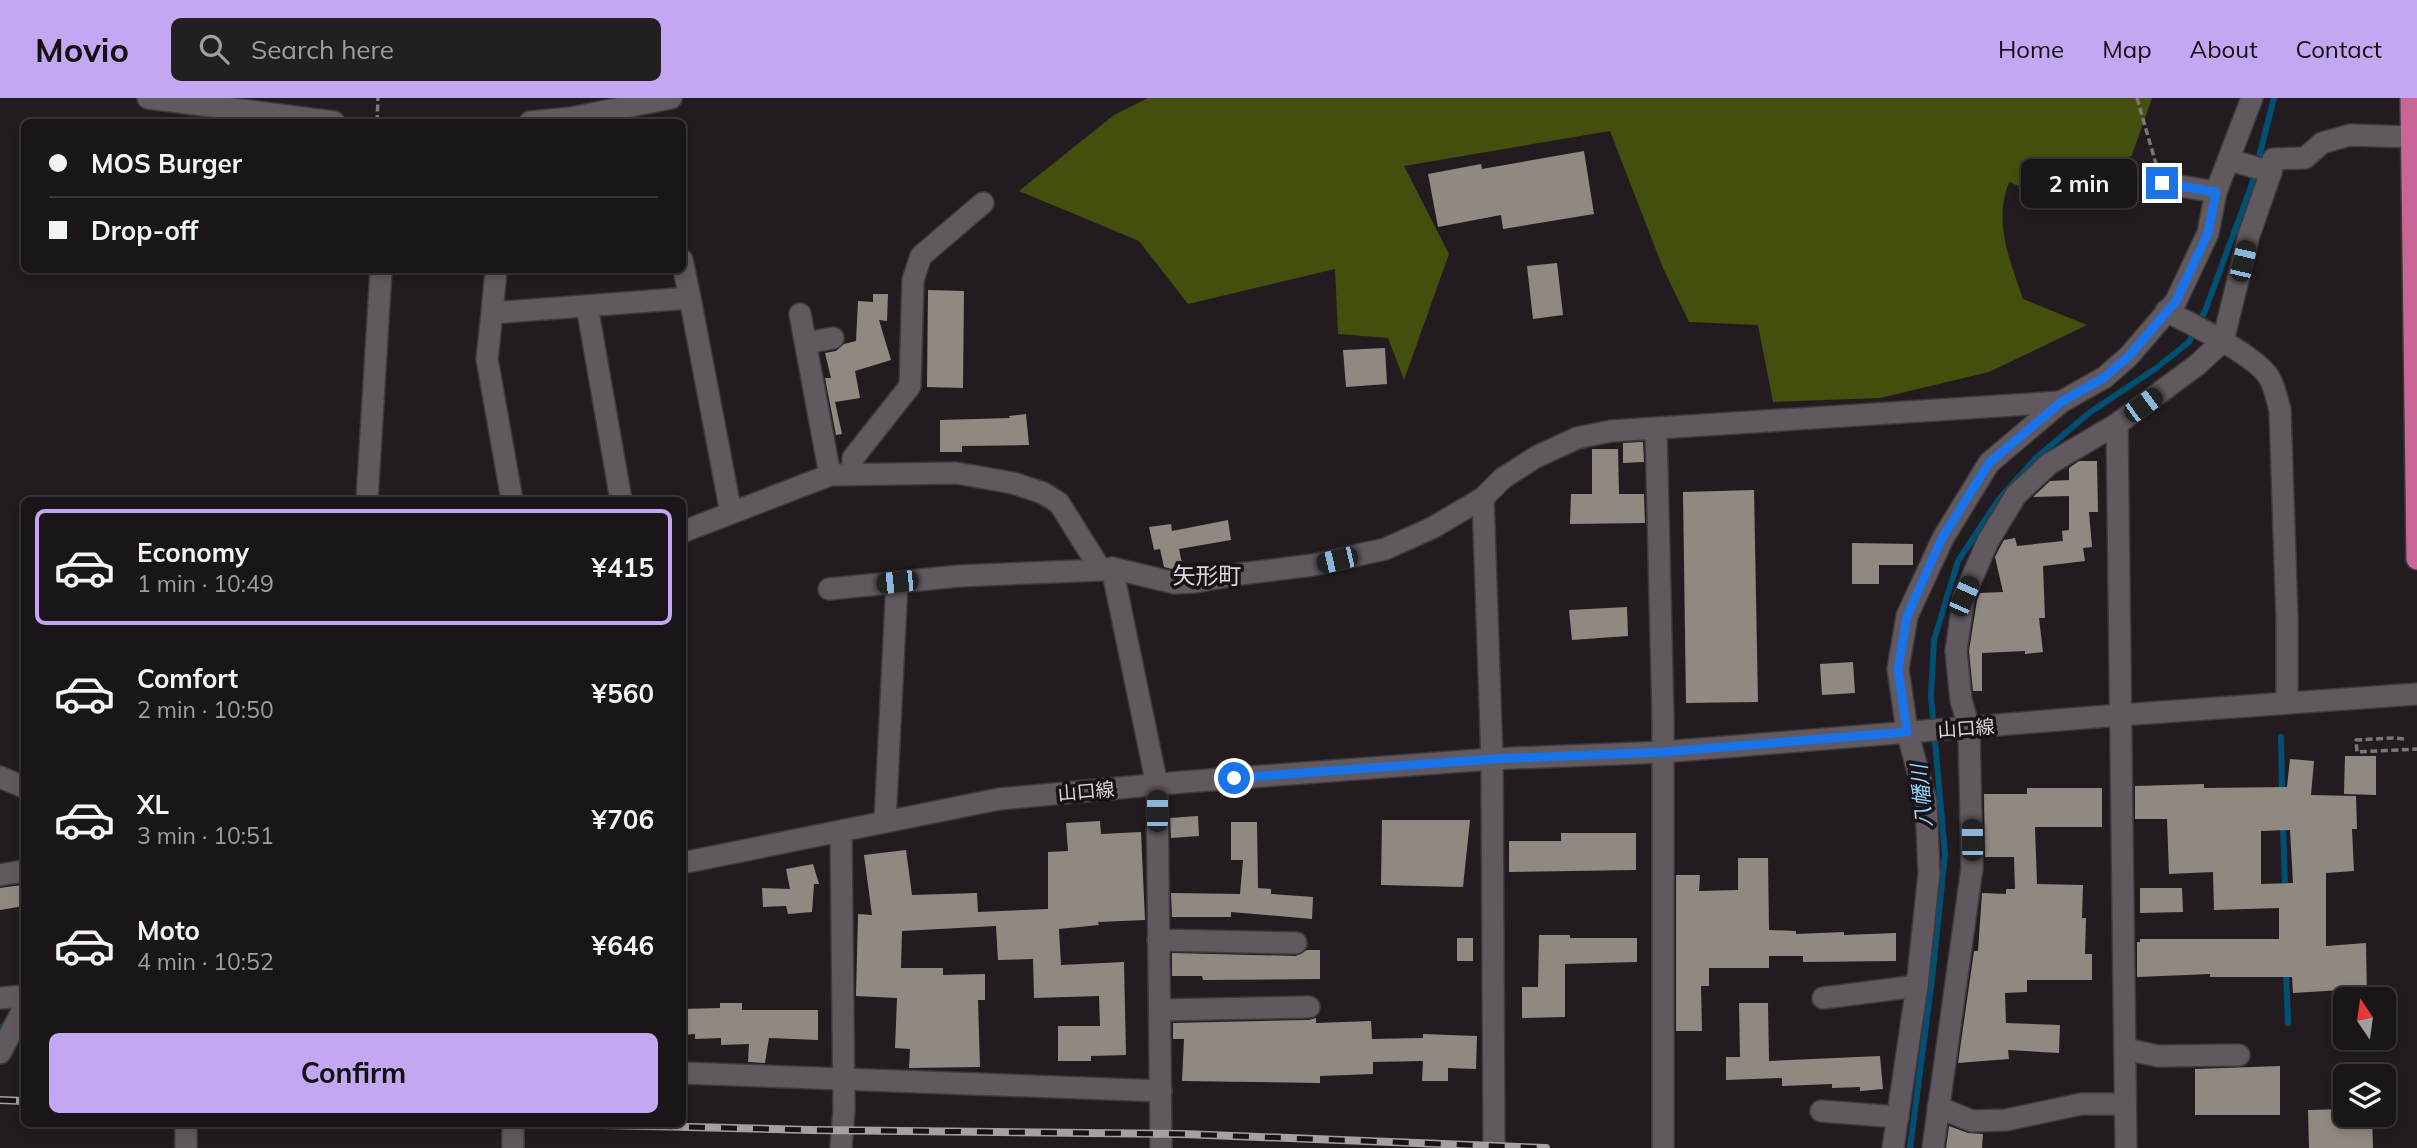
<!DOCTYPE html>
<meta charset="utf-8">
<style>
body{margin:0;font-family:Mulish,"Noto Sans JP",sans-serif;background:#231e22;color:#f1f3f6;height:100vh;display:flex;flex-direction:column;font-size:26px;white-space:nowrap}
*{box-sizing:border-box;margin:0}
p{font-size:23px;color:#9f9fa2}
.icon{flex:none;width:38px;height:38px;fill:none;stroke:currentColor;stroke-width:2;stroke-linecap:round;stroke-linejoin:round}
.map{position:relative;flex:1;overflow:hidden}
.sheet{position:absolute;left:21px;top:399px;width:665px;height:630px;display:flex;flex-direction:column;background:#1a1519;border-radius:10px;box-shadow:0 4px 10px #0003,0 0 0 2px #383438}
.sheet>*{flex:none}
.top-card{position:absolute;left:21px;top:21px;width:665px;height:154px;border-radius:10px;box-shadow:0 4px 10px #0003,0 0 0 2px #383438;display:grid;align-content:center;height:154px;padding:0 28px;background:#1a1519}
.needle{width:46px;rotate:347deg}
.controls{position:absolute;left:2333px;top:889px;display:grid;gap:14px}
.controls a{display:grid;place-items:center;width:63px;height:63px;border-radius:10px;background:#1a1519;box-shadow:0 4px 10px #0003,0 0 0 2px #383438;font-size:35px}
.end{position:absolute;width:32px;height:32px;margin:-16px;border:9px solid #1a73e8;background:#fff;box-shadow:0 0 0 4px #fff}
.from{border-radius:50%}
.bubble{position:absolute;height:49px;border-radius:10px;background:#1a1519;box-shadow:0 4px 10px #0003,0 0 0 2px #383438;font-size:23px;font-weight:700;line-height:49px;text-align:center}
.car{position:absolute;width:21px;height:42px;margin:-21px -10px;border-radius:9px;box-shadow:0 0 5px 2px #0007;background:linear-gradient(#222 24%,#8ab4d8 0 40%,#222 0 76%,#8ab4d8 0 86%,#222 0)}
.top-card b{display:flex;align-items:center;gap:24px;height:66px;font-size:26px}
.top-card b+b{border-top:2px solid #383438}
.top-card i{width:18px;height:18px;background:#f1f3f6}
ul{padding:12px 0 0;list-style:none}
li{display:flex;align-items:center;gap:21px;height:116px;margin:0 14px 10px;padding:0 14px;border:4px solid transparent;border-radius:10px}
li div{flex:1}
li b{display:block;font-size:26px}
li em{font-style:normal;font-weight:700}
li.on{border-color:#c3a7f2}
li>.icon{width:63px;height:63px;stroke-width:1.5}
.action{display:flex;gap:14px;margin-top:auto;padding:14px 28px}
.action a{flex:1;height:80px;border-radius:10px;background:#c3a7f2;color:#111;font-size:28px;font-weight:700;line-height:80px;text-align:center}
header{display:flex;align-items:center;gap:42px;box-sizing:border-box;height:98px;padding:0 35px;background:#c3a7f2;color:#111}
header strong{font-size:33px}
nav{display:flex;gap:38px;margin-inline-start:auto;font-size:24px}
.search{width:490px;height:63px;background:#231e22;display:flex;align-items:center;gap:18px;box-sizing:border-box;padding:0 24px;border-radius:10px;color:#9f9fa2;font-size:26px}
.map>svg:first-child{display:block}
.forest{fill:#444f0e}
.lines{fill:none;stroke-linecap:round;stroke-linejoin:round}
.stream{stroke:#015073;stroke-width:6}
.building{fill:#908981;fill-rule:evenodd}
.minor-casing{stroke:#3d393d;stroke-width:24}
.tertiary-casing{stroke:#3d393d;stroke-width:24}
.trunk-casing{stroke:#3d393d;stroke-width:24}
.path{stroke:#7b767a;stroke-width:3.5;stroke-dasharray:7 3.5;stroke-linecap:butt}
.minor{stroke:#60595f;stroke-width:21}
.tertiary{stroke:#60595f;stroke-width:21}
.trunk{stroke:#ca6696;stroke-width:21}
.rail-casing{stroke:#a5a0a4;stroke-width:8}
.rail{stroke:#191318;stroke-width:5;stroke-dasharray:16;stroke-linecap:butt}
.route{stroke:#1a73e8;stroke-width:9}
.labels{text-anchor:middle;stroke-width:7;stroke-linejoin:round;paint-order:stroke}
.street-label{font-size:19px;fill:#dbd7da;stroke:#191318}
.water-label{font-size:21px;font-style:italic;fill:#95d4fa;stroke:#191318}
.quarter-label{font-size:23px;fill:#dbd7da;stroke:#191318}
</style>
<header>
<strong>Movio</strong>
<div class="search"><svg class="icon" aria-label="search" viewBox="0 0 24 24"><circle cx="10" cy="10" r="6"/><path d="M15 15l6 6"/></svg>Search here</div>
<nav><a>Home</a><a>Map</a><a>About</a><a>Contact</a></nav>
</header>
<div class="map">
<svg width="2417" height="1050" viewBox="0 0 2417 1050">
<rect width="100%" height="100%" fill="#221c21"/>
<path class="forest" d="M1148 0H2152L2132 57 2079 90 2049 100 2009 84C1993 124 2010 163 2023 201L2087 227 1989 274 1880 300 1773 304 1758 227 1689 224 1663 170 1610 33 1404 68 1449 156 1404 282 1388 240 1338 236 1335 171 1188 206 1139 143 1019 93 1114 17Z"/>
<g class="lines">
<g class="stream">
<polyline points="2281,639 2282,696"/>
<polyline points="2283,725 2285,791"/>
<polyline points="2286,872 2288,925"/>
<polyline points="0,932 2,929"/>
<polyline points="1910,1050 1932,881 1945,756 1931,598 1934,542 1958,463 1999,401 2036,360 2089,315 2155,271 2189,244 2205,213 2252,86 2274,0"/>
</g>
</g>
<g class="building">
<polygon points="1584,53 1594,116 1503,131 1501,117 1438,129 1428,76 1481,66 1482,71"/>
<polygon points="1557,165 1563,217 1533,221 1527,168"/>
<polygon points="928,192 964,193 963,290 927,289"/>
<polygon points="873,196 888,196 887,223 879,222 891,262 855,273 860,300 835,304 842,336 836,337 825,280 831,280 825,255 836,253 844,246 856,243 858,203 873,204"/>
<polygon points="1385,250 1387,286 1346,289 1343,252"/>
<polygon points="1026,316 1029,347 962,348 962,354 940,354 940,322 1010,320 1009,318"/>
<polygon points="1641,344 1643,344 1644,364 1623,365 1623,345"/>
<polygon points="1592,351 1618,351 1619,396 1644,396 1645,425 1570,426 1571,396 1592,396"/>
<polygon points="2079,363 2097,363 2098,414 2089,414 2092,449 2083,450 2085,463 2043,468 2045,520 2039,520 2043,554 2025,556 2025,553 1982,555 1982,593 1973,593 1969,553 1977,502 1980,495 2003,494 1995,459 2000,449 2004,442 2015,440 2017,448 2063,443 2062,433 2069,432 2069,398 2033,399 2050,383 2069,382 2069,370"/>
<polygon points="1754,392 1758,604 1686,605 1683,394"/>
<polygon points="1228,422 1231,442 1179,451 1183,470 1176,472 1164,469 1160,451 1154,452 1149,429 1171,426 1172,433"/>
<polygon points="1852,445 1913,446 1913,467 1879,467 1879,486 1852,486"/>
<polygon points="1627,509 1628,538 1572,542 1569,512"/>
<polygon points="1853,564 1855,595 1822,597 1820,566"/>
<polygon points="2345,658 2376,658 2376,697 2344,696"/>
<path d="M2290 661 2314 663 2311 697 2356 698 2357 731H2352L2354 773 2326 775V848L2366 845 2367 901H2342V892L2293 895 2292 879H2210V876L2137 879V844H2140V841H2279V810L2214 812 2213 774 2169 776 2167 721H2135V688L2204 686V690L2287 689ZM2290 732 2293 785 2261 786V733Z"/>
<polygon points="2027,690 2102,690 2102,729 2035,729 2037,786 2083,787 2082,820 2086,820 2085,856 2092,856 2092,882 2027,882 2027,894 2005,895 2006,925 2060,927 2059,955 2008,952 2009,961 1958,965 1974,853 1978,853 1982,795 2006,796 2006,791 2015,791 2014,759 1985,759 1984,696 2027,696"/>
<polygon points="1198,718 1199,738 1171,740 1170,720"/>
<polygon points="1382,722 1470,722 1463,789 1381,787"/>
<polygon points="1100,723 1101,736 1141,734 1145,822 1098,824 1099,827 1059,831 1061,867 1124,864 1126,957 1091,958 1091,963 1058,963 1058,928 1100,928 1099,898 1034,900 1033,861 998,862 996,828 902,833 901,870 943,870 943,877 985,876 985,902 978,902 980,969 909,970 910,951 895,950 897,900 856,898 858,816 872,817 864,757 906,752 912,797 977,795 978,814 1048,811 1048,754 1068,753 1066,725"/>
<polygon points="1231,724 1257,724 1258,790 1271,791 1271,796 1313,799 1312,821 1231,814 1231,819 1172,819 1171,795 1240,796 1243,762 1231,762"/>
<polygon points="1561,735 1636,735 1636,772 1509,774 1509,743 1561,743"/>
<polygon points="1738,760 1768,760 1769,832 1796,833 1796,836 1844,834 1844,837 1896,835 1896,863 1803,864 1803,858 1769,858 1769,870 1709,870 1709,888 1701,888 1702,933 1676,933 1676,777 1700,777 1699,793 1738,792"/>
<polygon points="813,766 819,786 814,786 812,814 788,816 786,808 763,809 762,790 790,791 786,771"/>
<polygon points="22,787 24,808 0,812 0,790"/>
<polygon points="2140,790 2182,790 2183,814 2140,815"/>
<polygon points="1539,837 1570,837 1570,840 1637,840 1637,864 1565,866 1565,919 1522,920 1522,889 1538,889"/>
<rect x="1457" y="840" width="16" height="23"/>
<polygon points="1307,852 1320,852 1320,881 1203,882 1202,878 1172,878 1172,855 1296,858"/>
<polygon points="720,905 742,905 742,912 818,912 818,942 769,940 765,965 748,964 749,946 721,947 721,940 695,941 695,936 682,937 682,911 720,910"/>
<polygon points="1739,905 1768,905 1769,963 1880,958 1883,991 1860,993 1860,989 1832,990 1832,986 1782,988 1782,980 1726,982 1726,959 1740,959"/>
<polygon points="1316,920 1316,925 1371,923 1372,941 1423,940 1423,936 1477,938 1476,971 1448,970 1448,983 1422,983 1423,963 1373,964 1373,976 1320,978 1320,985 1182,983 1184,941 1173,941 1173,925 1309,922"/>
<polygon points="2280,968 2280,1017 2195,1017 2195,971"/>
<polygon points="2345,1011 2345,1017 2372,1017 2373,1050 2309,1050 2308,1012"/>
<polygon points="1949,1028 1968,1035 1983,1036 1982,1050 1946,1050"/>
</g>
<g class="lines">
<defs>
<g id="minor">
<polyline points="2230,62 2271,74"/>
<polyline points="2162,85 2216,94"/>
<polyline points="682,162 690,200"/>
<polyline points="587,208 621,402"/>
<path d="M2166 213C2190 225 2259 259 2270 281 2275 290 2277 302 2280 312L2287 521V604"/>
<polyline points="492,215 496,172"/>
<polyline points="800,216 830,377"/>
<polyline points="806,245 833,240"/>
<polyline points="2117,326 2126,1050"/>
<polyline points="1656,331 1663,621 1663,1050"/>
<polyline points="853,376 853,360 910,288 913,182 921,158 983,105"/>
<polyline points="1483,400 1492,661 1494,1050"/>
<polyline points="367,402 381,172"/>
<polyline points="512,402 487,261 492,215 690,200 731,415"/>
<polyline points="682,434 830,377 956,375 1013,385 1043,395 1059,405 1101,472 1112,470 1175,485 1195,484 1240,476 1313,467 1385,451 1432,430 1483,400 1503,380 1536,359 1577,340 1611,333 2061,304"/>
<polyline points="1112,470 1157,687 1161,1050"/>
<polyline points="829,491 959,478 1101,472"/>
<polyline points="0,679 24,689"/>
<polyline points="885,724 897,484"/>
<polyline points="0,777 24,773"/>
<polyline points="1158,842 1296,845"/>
<polyline points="1823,900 1917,888"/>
<polyline points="1160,912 1309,909"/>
<polyline points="2125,951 2158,958 2239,957"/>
<polyline points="0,955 24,910"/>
<polyline points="682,975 1161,993"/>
<polyline points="1938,1009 1972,1023 2006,1022 2081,1006 2125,1006"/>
<polyline points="1821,1013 1898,1019"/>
<polyline points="186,1026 186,1050"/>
<polyline points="841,1050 844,1011 841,733"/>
<polyline points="1893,1050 1917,888 1929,775 1926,703 1907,633 1898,571 1907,518 1943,440 1989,365 2061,304 2105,279 2129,258 2176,203 2208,135 2216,94 2252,0"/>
<polyline points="1933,1050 1972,770 1969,630 1961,602 1956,553 1964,498 1988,443 2016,397 2049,366 2117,326 2197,267 2223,243 2249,137 2271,74 2273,61 2305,60 2322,45 2350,37 2411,39"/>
</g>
<g id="tertiary">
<polyline points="148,0 334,24"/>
<polyline points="530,24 571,20 671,0"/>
<polyline points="682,765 999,701 1183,684 1492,661 1663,654 2120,617 2417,596"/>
<polyline points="0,900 24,898"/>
<polyline points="513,1026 513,1050"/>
</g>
<polyline id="trunk" points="2411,0 2417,461"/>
</defs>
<use href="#minor" class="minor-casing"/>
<use href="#tertiary" class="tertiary-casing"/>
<use href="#trunk" class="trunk-casing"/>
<g class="path">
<polyline points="2137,0 2156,66"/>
<polyline points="377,24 378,0"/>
<polyline points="2404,641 2393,640 2356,642 2357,654 2417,651"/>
</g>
<use href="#minor" class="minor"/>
<use href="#tertiary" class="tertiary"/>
<use href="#trunk" class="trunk"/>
<defs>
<g id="rail">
<polyline points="0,1002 24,1003"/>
<polyline points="561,1026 811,1032 1183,1036 1546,1050"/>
</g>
</defs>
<use href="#rail" class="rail-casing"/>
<use href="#rail" class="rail"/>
</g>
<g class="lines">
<polyline class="route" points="1234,680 1492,661 1663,654 1907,634 1898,571 1907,518 1942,440 1989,365 2061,304 2105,279 2117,268 2129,258 2176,203 2208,135 2216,94 2162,85"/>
</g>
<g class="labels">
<g class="street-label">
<text transform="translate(1966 630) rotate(-4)" y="7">山口線</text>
<text transform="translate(1086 693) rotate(-5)" y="7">山口線</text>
</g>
<g class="water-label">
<text transform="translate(1922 698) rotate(-95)" y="7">八幡川</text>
</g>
<g class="quarter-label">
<text x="1207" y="486">矢形町</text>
</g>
</g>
</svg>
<div class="controls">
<a><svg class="needle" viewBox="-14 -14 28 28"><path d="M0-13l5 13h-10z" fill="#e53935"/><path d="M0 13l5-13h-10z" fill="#9f9fa2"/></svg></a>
<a><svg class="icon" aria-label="layers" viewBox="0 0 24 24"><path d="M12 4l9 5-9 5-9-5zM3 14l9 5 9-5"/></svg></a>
</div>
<i class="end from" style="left:1234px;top:680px"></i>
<i class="end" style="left:2162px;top:85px"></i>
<div class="bubble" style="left:2021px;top:61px;width:116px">2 min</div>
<i class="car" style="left:2243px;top:163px;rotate:13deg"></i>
<i class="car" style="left:2143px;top:307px;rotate:54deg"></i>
<i class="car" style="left:1337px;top:462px;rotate:257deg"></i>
<i class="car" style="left:897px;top:484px;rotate:264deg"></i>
<i class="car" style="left:1964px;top:498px;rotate:24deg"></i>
<i class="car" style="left:1157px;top:713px;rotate:0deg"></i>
<i class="car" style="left:1972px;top:742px;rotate:359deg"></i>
<div class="top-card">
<b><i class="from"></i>MOS Burger</b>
<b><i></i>Drop-off</b>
</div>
<section class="sheet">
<ul>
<li class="on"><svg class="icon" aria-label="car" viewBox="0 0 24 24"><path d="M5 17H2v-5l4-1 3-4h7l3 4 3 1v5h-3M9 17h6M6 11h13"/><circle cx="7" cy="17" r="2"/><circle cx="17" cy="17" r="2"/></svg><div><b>Economy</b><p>1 min · 10:49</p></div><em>¥415</em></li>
<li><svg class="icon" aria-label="car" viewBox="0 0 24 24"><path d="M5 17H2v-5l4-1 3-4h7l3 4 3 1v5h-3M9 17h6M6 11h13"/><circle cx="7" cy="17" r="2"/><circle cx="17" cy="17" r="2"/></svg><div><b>Comfort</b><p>2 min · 10:50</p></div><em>¥560</em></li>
<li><svg class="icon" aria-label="car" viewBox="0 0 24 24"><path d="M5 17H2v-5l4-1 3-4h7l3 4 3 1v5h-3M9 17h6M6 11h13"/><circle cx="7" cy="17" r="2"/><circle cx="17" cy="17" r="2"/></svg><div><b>XL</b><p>3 min · 10:51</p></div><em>¥706</em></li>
<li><svg class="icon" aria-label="car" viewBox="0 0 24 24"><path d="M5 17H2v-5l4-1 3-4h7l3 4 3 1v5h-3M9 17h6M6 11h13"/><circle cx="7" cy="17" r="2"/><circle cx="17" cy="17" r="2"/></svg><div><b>Moto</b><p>4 min · 10:52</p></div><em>¥646</em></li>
</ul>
<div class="action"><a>Confirm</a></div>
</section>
</div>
